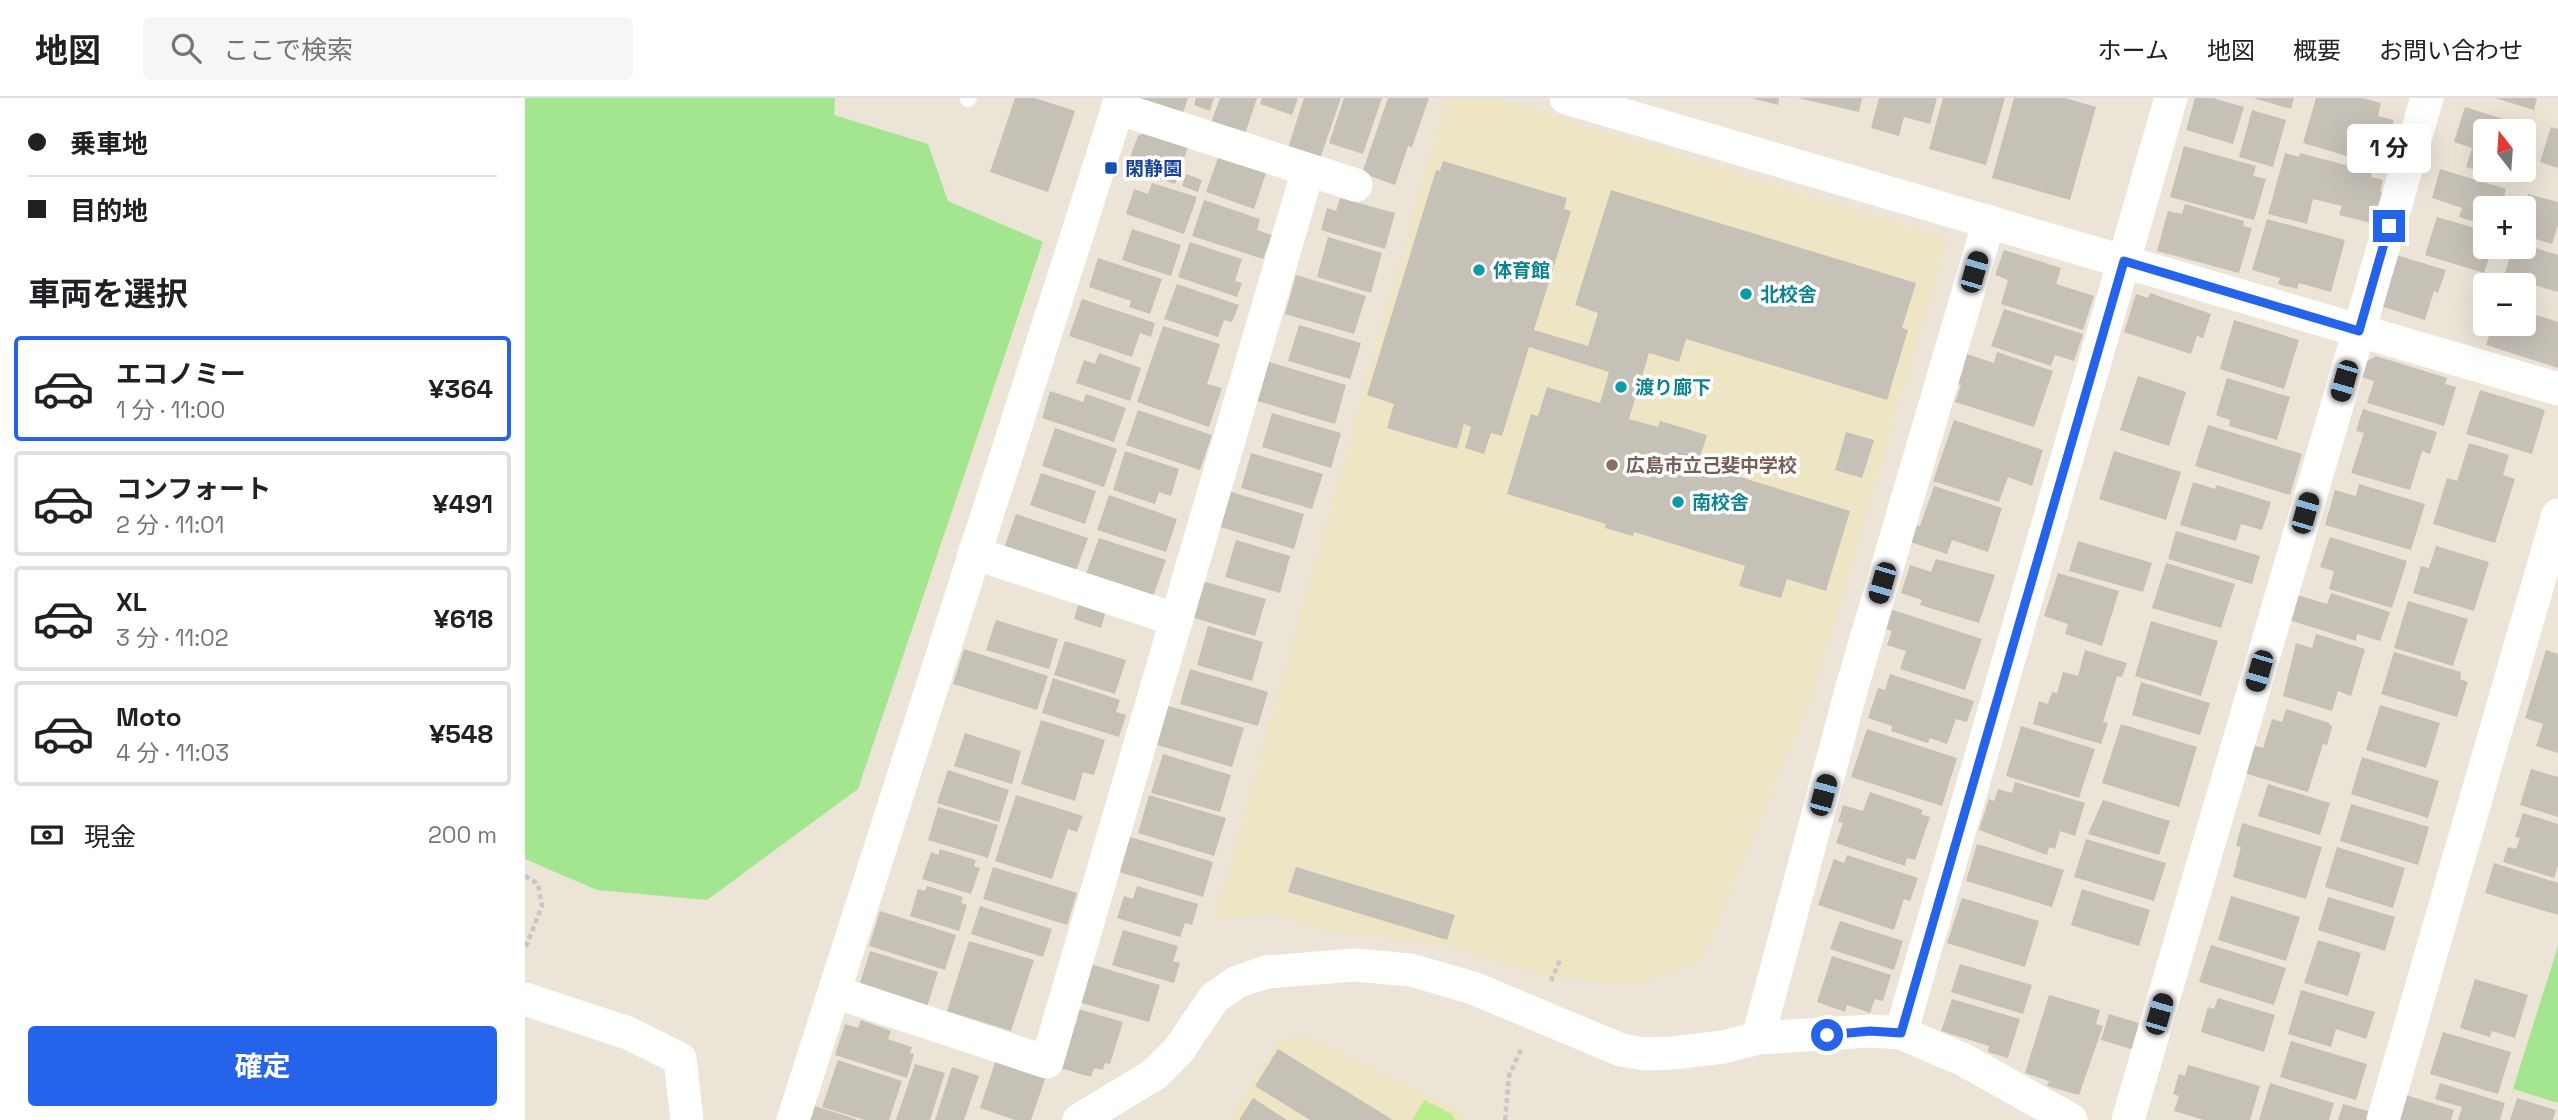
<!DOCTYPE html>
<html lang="ja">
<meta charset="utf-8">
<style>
body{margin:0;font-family:"Space Grotesk","Noto Sans JP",sans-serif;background:#f6f6f6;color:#202124;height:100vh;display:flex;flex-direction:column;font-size:26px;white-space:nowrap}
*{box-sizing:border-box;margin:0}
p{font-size:23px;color:#757577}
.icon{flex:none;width:38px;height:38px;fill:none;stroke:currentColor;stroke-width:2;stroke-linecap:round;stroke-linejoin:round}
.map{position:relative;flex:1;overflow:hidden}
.sheet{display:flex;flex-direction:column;background:#fff;width:525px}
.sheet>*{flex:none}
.banner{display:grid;align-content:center;height:154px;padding:0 28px;background:#fff}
.needle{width:46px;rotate:343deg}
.controls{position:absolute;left:1948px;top:21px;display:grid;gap:14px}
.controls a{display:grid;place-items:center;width:63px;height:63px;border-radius:7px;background:#fff;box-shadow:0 7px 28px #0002;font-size:35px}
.end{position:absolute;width:32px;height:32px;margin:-16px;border:9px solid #2563eb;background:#fff;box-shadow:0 0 0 4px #fff}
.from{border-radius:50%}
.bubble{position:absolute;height:49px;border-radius:7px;background:#fff;box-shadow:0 7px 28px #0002;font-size:23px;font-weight:700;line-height:49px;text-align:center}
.car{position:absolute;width:21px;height:42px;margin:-21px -10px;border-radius:9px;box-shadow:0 0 5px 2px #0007;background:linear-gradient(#222 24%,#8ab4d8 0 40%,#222 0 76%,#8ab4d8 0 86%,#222 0)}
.banner b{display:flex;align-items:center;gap:24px;height:66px;font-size:26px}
.banner b+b{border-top:2px solid #e0e0e0}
.banner i{width:18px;height:18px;background:#202124}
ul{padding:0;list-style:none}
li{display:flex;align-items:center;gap:21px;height:105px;margin:0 14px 10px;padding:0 14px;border:4px solid #e0e0e0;border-radius:7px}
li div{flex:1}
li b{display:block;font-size:26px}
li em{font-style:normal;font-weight:700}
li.selected{border-color:#2563eb}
li>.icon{width:63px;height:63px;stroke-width:1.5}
h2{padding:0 28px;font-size:32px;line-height:84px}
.pay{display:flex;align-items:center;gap:18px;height:77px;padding:0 28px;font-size:26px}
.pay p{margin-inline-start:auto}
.button{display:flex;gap:14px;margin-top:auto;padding:14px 28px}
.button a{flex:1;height:80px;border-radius:7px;background:#2563eb;color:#fff;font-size:28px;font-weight:700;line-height:80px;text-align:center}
header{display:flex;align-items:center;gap:42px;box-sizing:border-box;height:98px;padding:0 35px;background:#fff;border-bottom:2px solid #e0e0e0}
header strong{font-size:33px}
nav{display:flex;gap:38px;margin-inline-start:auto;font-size:24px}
.search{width:490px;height:63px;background:#f6f6f6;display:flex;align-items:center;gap:18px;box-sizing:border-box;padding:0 24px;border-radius:7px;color:#757577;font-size:26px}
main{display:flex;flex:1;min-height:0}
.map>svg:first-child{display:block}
.education{fill:#eee5c4}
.green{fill:#a4e68f}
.pitch{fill:#b9ee8a}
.building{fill:#c6c1b7}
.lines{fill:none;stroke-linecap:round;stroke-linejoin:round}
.path{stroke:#c7c7c7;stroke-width:4.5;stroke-dasharray:5 3.5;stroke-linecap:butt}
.lane{stroke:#fff;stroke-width:16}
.street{stroke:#fff;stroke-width:33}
.route{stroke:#2563eb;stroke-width:9}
.transit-dot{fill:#1a4fb4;stroke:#fff;stroke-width:2.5}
.culture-dot{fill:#0f9aa8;stroke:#fff;stroke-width:2.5}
.education-dot{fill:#8d6e63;stroke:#fff;stroke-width:2.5}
.labels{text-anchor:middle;stroke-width:7;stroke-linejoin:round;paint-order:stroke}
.transit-label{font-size:19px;font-weight:bold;fill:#164399;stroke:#fff;text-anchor:start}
.culture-label{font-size:19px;font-weight:bold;fill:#0d838f;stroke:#fff;text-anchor:start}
.education-label{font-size:19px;font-weight:bold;fill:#785e54;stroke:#fff;text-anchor:start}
</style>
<header>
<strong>地図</strong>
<div class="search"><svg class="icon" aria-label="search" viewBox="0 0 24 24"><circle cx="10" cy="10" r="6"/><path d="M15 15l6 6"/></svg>ここで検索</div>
<nav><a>ホーム</a><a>地図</a><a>概要</a><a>お問い合わせ</a></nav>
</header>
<main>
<section class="sheet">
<div class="banner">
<b><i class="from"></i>乗車地</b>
<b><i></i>目的地</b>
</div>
<h2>車両を選択</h2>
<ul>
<li class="selected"><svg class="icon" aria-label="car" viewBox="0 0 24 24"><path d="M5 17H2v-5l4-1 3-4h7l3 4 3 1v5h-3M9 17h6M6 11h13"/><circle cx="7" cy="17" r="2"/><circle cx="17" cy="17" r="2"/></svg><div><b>エコノミー</b><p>1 分 · 11:00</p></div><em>¥364</em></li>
<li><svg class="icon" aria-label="car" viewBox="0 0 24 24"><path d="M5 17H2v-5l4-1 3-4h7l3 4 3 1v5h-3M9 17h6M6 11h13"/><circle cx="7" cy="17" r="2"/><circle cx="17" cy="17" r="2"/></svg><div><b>コンフォート</b><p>2 分 · 11:01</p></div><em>¥491</em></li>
<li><svg class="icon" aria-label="car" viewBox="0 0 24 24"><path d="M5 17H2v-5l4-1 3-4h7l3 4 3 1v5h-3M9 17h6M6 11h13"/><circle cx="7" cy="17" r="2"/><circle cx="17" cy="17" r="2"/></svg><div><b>XL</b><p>3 分 · 11:02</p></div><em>¥618</em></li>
<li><svg class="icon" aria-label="car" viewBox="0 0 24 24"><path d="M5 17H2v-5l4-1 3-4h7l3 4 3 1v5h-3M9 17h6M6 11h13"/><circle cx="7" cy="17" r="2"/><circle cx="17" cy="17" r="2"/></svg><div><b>Moto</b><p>4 分 · 11:03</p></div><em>¥548</em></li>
</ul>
<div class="pay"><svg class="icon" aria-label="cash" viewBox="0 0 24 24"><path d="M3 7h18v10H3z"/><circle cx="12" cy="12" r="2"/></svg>現金<p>200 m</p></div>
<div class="button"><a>確定</a></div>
</section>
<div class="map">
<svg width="2033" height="1022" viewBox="0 0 2033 1022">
<rect width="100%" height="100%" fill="#ebe4d7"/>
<g class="education">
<polygon points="921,0 971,0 1423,141 1289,593 1177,862 1110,888 1015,877 919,846 807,834 748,816 689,822"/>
<polygon points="787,939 935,1013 941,1022 703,1022 755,941"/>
</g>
<g class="green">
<polygon points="0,0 310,0 309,17 403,46 423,103 518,144 333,691 182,802 72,792 0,761"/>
<polygon points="2033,848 2033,1005 1988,991"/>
</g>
<polygon class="pitch" points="899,1002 927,1016 930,1022 887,1022"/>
<g class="building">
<polygon points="490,0 510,0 550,13 523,94 465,74"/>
<polygon points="614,0 663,0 657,17"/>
<polygon points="671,0 689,0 685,13 669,7"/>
<polygon points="695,0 732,0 720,36 686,25"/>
<polygon points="737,0 773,0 767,17 735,6"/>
<polygon points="779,0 816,0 795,61 763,50"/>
<polygon points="819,0 857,0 838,56 804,45"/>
<polygon points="863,0 904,0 887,49 883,48 870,87 837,75"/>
<polygon points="1226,0 1254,0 1253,7"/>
<polygon points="1273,0 1337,0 1334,14"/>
<polygon points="1354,0 1412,0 1405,26 1379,19 1374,38 1346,30"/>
<polygon points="1418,0 1480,0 1461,67 1404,51"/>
<polygon points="1489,0 1540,0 1571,9 1545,102 1467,80"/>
<polygon points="1670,0 1688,0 1719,9 1708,46 1661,32"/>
<polygon points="1728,0 1769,0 1766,11"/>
<polygon points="1791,0 1838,0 1856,5 1853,18 1869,22 1862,45 1842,39 1835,62 1778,45"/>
<polygon points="1970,0 2012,0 2009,12"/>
<polygon points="1940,9 1994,26 1992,33 1960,33 1960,72 1980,72 1978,80 1941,69 1947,50 1929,44"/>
<polygon points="1727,12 1761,22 1748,69 1714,59"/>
<polygon points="2026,29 2033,31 2033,70 2015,64"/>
<polygon points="623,32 664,46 650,86 601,70 613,38"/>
<polygon points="1659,48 1731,68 1728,78 1741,81 1729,122 1645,99"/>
<polygon points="1760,55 1774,59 1775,55 1847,74 1846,79 1858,82 1855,93 1859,94 1850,126 1814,117 1817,108 1788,101 1782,126 1743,116"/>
<polygon points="693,60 741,75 729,111 681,94"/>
<polygon points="918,63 1042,100 1039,111 1046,113 1009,232 1063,248 1073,215 1050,207 1086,92 1391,185 1377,230 1383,232 1362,302 1161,241 1154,264 1124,255 1104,321 1133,329 1135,323 1182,337 1173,366 1325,413 1301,493 1262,481 1256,500 1214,488 1220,468 1109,434 1108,438 1080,430 1081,426 982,396 1006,316 1013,318 1022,289 1075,305 1084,274 1004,249 977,338 966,335 959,356 940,350 946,329 939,326 932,351 862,330 869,306 842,297 911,72 915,73"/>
<polygon points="1915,71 1981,91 1976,110 1960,110 1960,127 1934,119 1937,110 1907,100"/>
<polygon points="661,76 677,82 673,94 657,88"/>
<polygon points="627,85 672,99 659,136 601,116 609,91 623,96"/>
<polygon points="2003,96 2033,104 2033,127 2027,146 1998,137 1998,112"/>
<polygon points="815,100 870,115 860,151 796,132 802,110 811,113"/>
<polygon points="679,102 735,121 732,132 747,137 738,161 667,138"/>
<polygon points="1660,106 1719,123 1718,128 1727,130 1714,175 1632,153 1643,113 1657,116"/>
<polygon points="1912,119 1960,133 1960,149 1966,154 1959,175 1900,157"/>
<polygon points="1742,121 1820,142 1806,194 1774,185 1772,191 1753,186 1755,180 1727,172"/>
<polygon points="607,131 656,147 646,178 597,162"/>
<polygon points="803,139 857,155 846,195 792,179"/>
<polygon points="665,144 717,161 710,183 717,185 712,199 653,179"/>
<polygon points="1998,146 2033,157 2033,194 1979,178 1988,149 1998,149"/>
<polygon points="1479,152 1536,170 1531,186 1569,198 1558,232 1476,206 1483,182 1470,177"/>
<polygon points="1871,157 1921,172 1913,195 1909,193 1900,222 1855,208"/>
<polygon points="573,160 637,181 625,216 604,209 606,203 564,189"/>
<polygon points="771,177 841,198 829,236 760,216"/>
<polygon points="652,186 714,207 707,224 699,222 693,239 639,221"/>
<polygon points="1625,195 1686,216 1678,240 1672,238 1666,256 1599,234 1611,196 1623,200"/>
<polygon points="557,201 630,225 626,239 615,235 607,259 544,238"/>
<polygon points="1479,211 1558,236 1549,263 1530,257 1526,268 1466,248"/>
<polygon points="1998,213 2033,224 2033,270 1961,247 1968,226 1998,226"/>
<polygon points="1709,222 1774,242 1759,291 1695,271"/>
<polygon points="774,227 836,245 825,281 763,263"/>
<polygon points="638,228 695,246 682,286 697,290 684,329 612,304"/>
<polygon points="1472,254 1528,273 1509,329 1430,304 1436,287 1432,286 1442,256 1469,265"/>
<polygon points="574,255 616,270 605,303 551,285 559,262 570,266"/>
<polygon points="1851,258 1922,280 1920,286 1931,289 1919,328 1842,305 1849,283 1836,279 1841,264"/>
<polygon points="741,263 821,287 810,326 729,302"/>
<polygon points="1613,278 1661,294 1644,348 1595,332"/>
<polygon points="1702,280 1765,299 1752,342 1704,328 1705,322 1691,317"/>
<polygon points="1955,292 2020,312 2007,356 1941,336"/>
<polygon points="525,293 558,304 561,296 601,310 589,344 517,320"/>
<polygon points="1838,311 1912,334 1905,356 1897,353 1885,392 1826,375 1839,335 1831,333"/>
<polygon points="613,312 687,337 675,372 601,347"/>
<polygon points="747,315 816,335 806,370 737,349"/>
<polygon points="1429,322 1518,352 1507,388 1483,379 1474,404 1408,383"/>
<polygon points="1683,327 1777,356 1765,397 1670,368"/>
<polygon points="530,330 592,351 579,389 517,368"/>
<polygon points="1321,334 1349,342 1337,380 1310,372"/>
<polygon points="1944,345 1984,357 1978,377 1990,381 1970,445 1908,426 1922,380 1932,383"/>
<polygon points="600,353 654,371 646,398 634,394 630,406 588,392"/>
<polygon points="1589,353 1656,374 1641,422 1574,401"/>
<polygon points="726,355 798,376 787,411 716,390"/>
<polygon points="516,375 571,393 560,426 505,407"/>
<polygon points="1668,384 1690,391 1692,387 1746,404 1737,432 1716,426 1711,443 1655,427"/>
<polygon points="1834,386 1900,406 1886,452 1800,427 1810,392 1831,398"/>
<polygon points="1409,388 1477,410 1463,454 1427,442 1422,456 1385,444 1390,427 1395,428"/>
<polygon points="703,393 779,416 769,451 692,428"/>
<polygon points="584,397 652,421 641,454 572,432"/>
<polygon points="491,416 563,440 551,473 479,450"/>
<polygon points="1651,433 1735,458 1727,486 1643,461"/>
<polygon points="1805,439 1882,463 1867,510 1804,491 1809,473 1795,469"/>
<polygon points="574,440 641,462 628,498 561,476"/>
<polygon points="711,442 765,458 755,495 700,479"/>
<polygon points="1553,443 1627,465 1618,494 1544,473"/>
<polygon points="1911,448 1964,464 1949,513 1888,495 1896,468 1904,470"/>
<polygon points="1411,461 1470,477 1454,525 1395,507 1397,502 1376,495 1385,467 1406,474"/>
<polygon points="1641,465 1710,486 1696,530 1627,510"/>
<polygon points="1533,475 1594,493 1577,548 1540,536 1543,526 1519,518"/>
<polygon points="677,483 741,501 730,538 666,519"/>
<polygon points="1806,495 1865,514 1855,543 1832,536 1831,543 1764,522 1772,497 1802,506"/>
<polygon points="1883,503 1943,521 1928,568 1869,550"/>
<polygon points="554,504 581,513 576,530 549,521"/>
<polygon points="1365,511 1457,541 1440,592 1375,571 1381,553 1362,547 1367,533 1358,530"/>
<polygon points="471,522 533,541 524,571 461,552"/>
<polygon points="1626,523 1693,543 1676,598 1610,578"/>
<polygon points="683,528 738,544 727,583 672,567"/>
<polygon points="1791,536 1840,551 1826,598 1813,593 1807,613 1758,598 1771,545 1787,550"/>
<polygon points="540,543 601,562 590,596 529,577"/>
<polygon points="439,551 523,578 512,612 428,586"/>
<polygon points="1560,552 1602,565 1597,579 1592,578 1578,624 1583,625 1576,646 1508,626 1514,603 1523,606 1527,594 1532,595 1538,574 1553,578"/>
<polygon points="2021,552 2033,556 2033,655 2011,648 2018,626 2000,620"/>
<polygon points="1869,554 1936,574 1935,581 1943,584 1932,619 1856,596"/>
<polygon points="665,571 743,594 733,628 655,606"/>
<polygon points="1365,576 1449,603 1442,624 1431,621 1422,646 1405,640 1403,645 1366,633 1367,628 1343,620 1353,590 1360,592"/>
<polygon points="528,580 595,602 591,614 601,617 594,639 517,615"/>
<polygon points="1616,584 1685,605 1675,637 1607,617"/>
<polygon points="640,607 719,630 707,669 629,646"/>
<polygon points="1855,607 1915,625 1901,670 1841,652"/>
<polygon points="1761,611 1804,625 1807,629 1802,647 1798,646 1783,694 1719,675 1727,647 1738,650 1747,621 1757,624"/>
<polygon points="516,622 580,642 569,677 558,674 550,703 496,686"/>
<polygon points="1596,626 1672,649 1654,709 1577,685"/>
<polygon points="1496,628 1570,651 1554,700 1481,678"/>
<polygon points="1342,631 1432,660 1417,708 1326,679"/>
<polygon points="440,635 496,653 487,686 429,668"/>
<polygon points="638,656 706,677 695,714 626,695"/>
<polygon points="1837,659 1914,683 1903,720 1826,696"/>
<polygon points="2006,671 2033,679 2033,719 1995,707"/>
<polygon points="423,672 484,692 474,724 412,705"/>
<polygon points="1490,684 1560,705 1550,738 1535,733 1530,751 1524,749 1522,757 1454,732 1464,701 1469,703 1473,691 1487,695"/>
<polygon points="1743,686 1805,705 1795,737 1733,718"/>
<polygon points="1345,694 1398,712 1396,716 1405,719 1390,762 1382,760 1380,768 1311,745 1318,725 1313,724 1318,707 1338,713"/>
<polygon points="491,697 558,718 552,734 543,731 527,781 470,763"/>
<polygon points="624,697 701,720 689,758 613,735"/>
<polygon points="1578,702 1645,723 1634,757 1563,736"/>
<polygon points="1826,706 1904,729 1893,767 1815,743"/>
<polygon points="413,709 473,727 463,760 403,742"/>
<polygon points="1998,715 2033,726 2033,767 2029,780 1978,764 1983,749 1991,751 1995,740 1990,739"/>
<polygon points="1717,725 1797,749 1781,801 1708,779 1716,749 1711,748"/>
<polygon points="605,739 688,764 678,799 594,774"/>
<polygon points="1561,741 1641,765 1629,803 1549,779"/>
<polygon points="1452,746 1539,772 1527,809 1441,783"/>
<polygon points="1812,749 1880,770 1868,810 1800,789"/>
<polygon points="415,751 451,762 449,768 455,770 446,796 397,781 406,754 413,757"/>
<polygon points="1322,757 1393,780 1385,803 1379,801 1369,832 1293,807 1309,761 1319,765"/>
<polygon points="1969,765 2033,785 2033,817 1960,795"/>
<polygon points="468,769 552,795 542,827 458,801"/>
<polygon points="771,769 930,817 922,842 763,794"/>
<polygon points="402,788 438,799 436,805 442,807 434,833 385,818 393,791 400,793"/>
<polygon points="612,788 673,806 667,827 660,825 655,839 592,820 599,798 608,801"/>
<polygon points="1557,791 1625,812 1614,848 1546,827"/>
<polygon points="1706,798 1775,819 1761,863 1693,842"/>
<polygon points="1803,799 1870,819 1860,853 1793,832"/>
<polygon points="1437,800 1514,823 1500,869 1422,845"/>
<polygon points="455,808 527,831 518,859 446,836"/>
<polygon points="355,813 431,837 420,872 344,848"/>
<polygon points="1315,823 1378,843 1369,872 1305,851"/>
<polygon points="598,832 653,848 648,863 655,865 649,885 587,867"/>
<polygon points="1793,842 1836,855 1823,898 1779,885"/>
<polygon points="444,843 509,862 486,933 422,913"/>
<polygon points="1686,847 1761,870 1749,907 1674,884"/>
<polygon points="345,853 413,874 402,909 334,888"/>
<polygon points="1307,858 1366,877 1358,903 1350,901 1345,915 1322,907 1320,914 1292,904"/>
<polygon points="565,866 635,887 624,924 553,904"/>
<polygon points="1435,866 1507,887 1498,916 1426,894"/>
<polygon points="1950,881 2003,897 1990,940 1967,933 1965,939 1935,930"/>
<polygon points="1776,892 1850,914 1841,941 1811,931 1806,949 1763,936"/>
<polygon points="1524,897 1575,912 1571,926 1578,928 1554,997 1522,988 1524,983 1500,975"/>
<polygon points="1693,900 1750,917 1739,954 1676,934 1683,909 1689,911"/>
<polygon points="1427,901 1495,921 1483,960 1463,954 1464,948 1416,933"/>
<polygon points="550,910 598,924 585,966 580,965 578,972 569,970 566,979 532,969"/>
<polygon points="1584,916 1617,926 1609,952 1576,942"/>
<polygon points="336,922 366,933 363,941 387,949 385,955 389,956 382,980 310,957 320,926 333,930"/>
<polygon points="1918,934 1986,954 1973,996 1905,976"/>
<polygon points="1766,943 1842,966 1831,1002 1755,979"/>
<polygon points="753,951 868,1022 785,1022 730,988"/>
<polygon points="313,962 377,983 364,1022 340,1022 297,1009"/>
<polygon points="471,962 521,978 506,1022 490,1022 455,1010"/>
<polygon points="390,966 420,975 405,1022 371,1022"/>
<polygon points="1663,967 1735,988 1725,1022 1679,1022 1649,1013 1654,998 1648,996 1654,976 1660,978"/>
<polygon points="427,969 454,978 439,1022 410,1022"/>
<polygon points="1745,985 1809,1005 1804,1022 1734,1022"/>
<polygon points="1915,985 1980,1005 1975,1022 1933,1022 1937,1009 1910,1001"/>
<polygon points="1881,997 1929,1012 1926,1022 1873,1022"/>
<polygon points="728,1000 762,1022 714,1022"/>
<polygon points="1992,1000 2031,1012 2028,1022 1985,1022"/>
<polygon points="1818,1006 1846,1014 1844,1022 1813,1022"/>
<polygon points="290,1008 331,1021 331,1022 285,1022"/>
</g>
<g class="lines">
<g class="path">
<polyline points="0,778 13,786 17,808 0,851"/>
<polyline points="1026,883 1035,862"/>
<polyline points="980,1022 984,978 997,949"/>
</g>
<polyline class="lane" points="443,1 444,0"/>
<g class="street">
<polyline points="1041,0 2033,291"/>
<polyline points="592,10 831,87"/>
<polyline points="449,455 652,522"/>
<polyline points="310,894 522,964 783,72"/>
<polyline points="0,901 103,935 155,961 162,1022"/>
<polyline points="1376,935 1646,0"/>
<polyline points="1233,940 1327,589 1464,123"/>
<polyline points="268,1022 596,0"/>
<polyline points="554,1022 630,976 653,953 689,900 712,884 741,874 829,867 886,872 948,890 1096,952 1120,956 1147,955 1198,949 1233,940 1345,933 1376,935 1439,962 1546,1022"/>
<polyline points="1603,1022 1902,0"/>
<polyline points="1858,1022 2033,417"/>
</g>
</g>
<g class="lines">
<polyline class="route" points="1302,937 1345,933 1376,935 1599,163 1834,233 1864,128"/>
</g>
<rect class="transit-dot" x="579" y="63" width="14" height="14" rx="3.5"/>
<g class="culture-dot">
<circle cx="954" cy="172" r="7"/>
<circle cx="1221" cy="196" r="7"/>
<circle cx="1096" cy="289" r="7"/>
<circle cx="1153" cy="404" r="7"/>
</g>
<circle class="education-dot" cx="1087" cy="367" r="7"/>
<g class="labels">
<g class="transit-label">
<text x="600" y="77">閑静園</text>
</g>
<g class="culture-label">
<text x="968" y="179">体育館</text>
<text x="1235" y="203">北校舎</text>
<text x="1110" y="296">渡り廊下</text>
<text x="1167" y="411">南校舎</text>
</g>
<g class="education-label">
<text x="1101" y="374">広島市立己斐中学校</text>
</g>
</g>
</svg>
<div class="controls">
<a><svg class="needle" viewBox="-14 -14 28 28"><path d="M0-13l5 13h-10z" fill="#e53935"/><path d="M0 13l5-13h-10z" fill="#757577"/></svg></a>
<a>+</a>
<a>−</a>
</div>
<i class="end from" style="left:1302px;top:937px"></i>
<i class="end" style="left:1864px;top:128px"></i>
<div class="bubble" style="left:1822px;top:26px;width:84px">1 分</div>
<i class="car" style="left:1449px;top:174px;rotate:16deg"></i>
<i class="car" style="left:1819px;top:283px;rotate:196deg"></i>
<i class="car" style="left:1780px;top:415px;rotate:16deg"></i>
<i class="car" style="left:1357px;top:485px;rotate:196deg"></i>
<i class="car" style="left:1734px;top:573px;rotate:196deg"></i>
<i class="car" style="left:1298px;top:697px;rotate:15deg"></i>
<i class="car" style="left:1634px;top:916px;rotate:16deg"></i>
</div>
</main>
